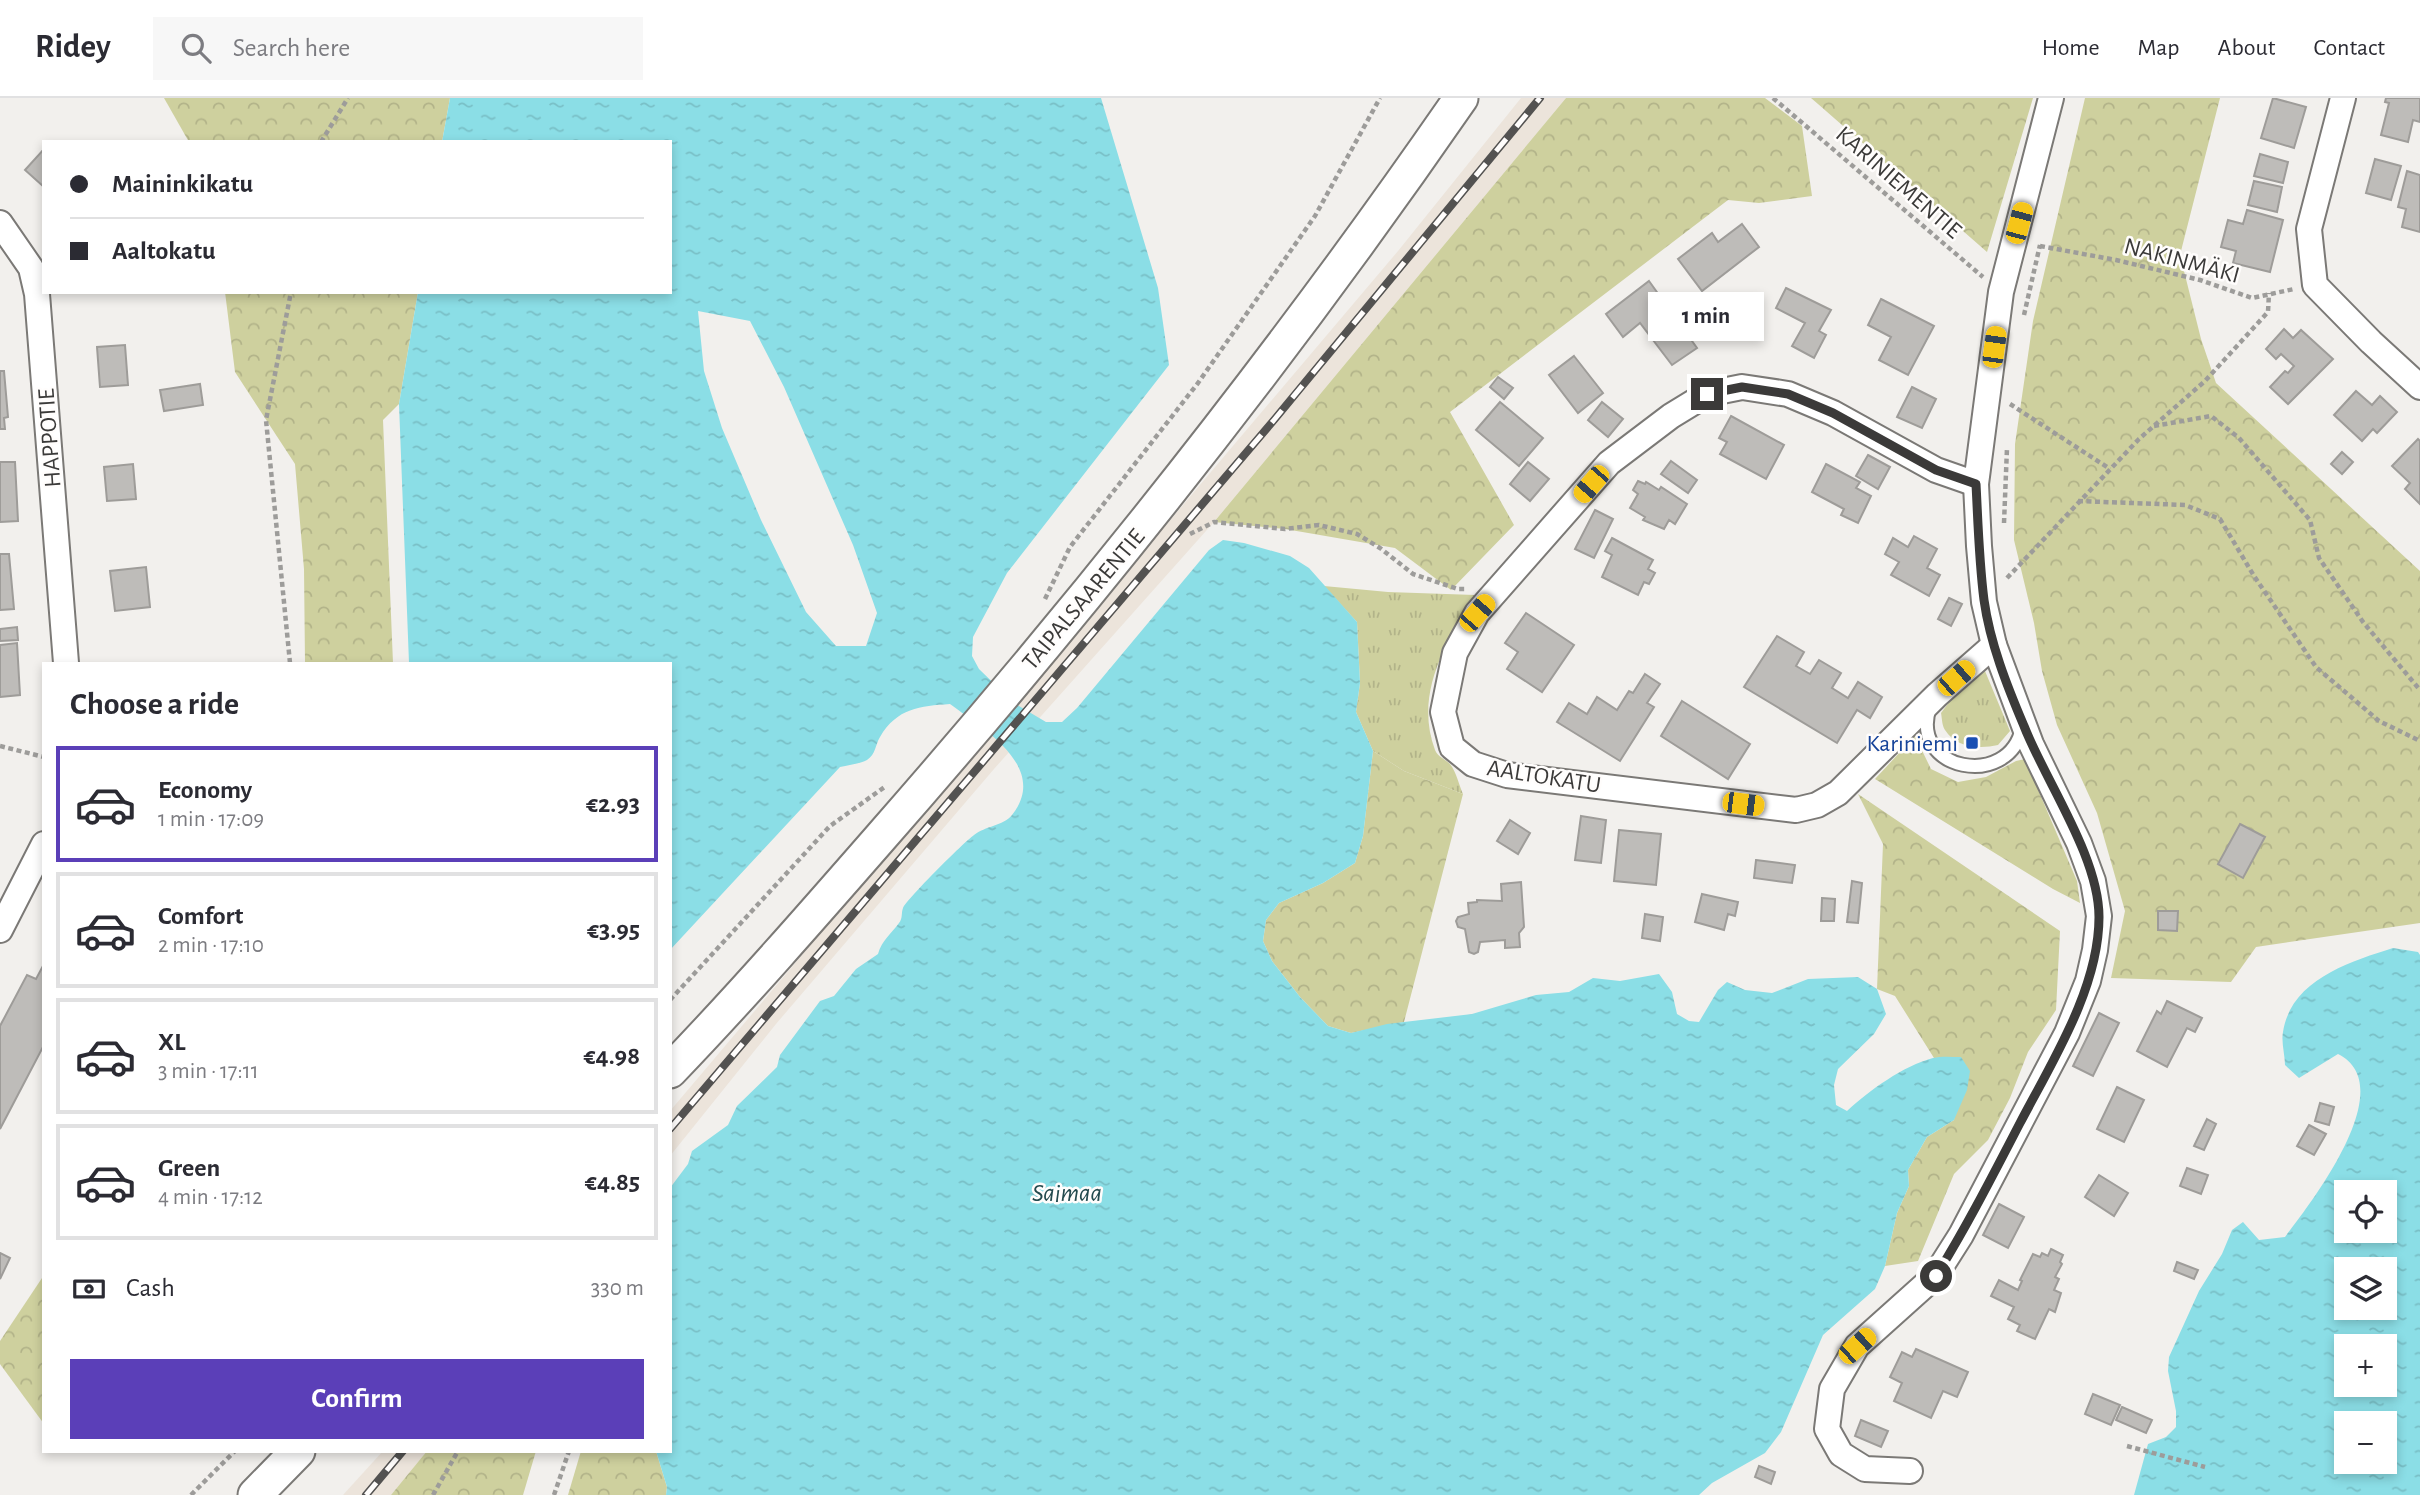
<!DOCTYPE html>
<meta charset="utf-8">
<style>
body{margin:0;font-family:"Alegreya Sans",sans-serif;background:#f7f7f7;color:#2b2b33;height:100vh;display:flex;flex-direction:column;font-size:26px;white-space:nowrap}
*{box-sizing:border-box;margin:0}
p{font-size:23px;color:#7c7c81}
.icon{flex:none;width:38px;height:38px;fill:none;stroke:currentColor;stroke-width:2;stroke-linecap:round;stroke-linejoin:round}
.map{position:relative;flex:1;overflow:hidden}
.side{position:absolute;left:42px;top:564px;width:630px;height:791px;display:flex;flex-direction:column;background:#fff;border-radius:0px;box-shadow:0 4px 10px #0003}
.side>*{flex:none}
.top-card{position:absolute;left:42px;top:42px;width:630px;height:154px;border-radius:0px;box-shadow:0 4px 10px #0003;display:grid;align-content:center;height:154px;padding:0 28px;background:#fff}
.fabs{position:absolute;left:2334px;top:1082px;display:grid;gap:14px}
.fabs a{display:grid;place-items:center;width:63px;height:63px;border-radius:0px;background:#fff;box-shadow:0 4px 10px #0003;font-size:35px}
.end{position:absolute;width:32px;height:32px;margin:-16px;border:9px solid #3b3a39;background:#fff;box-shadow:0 0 0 4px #fff}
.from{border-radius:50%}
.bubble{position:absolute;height:49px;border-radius:0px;background:#fff;box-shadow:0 4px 10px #0003;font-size:23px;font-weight:600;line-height:49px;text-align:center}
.car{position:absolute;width:21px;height:42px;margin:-21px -10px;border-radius:9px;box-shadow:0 0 5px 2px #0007;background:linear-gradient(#f5c518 24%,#345 0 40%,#f5c518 0 76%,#345 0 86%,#f5c518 0)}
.top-card b{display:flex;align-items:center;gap:24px;height:66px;font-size:26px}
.top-card b+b{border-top:2px solid #e1e1e2}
.top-card i{width:18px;height:18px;background:#2b2b33}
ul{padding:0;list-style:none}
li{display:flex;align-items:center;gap:21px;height:116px;margin:0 14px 10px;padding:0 14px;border:4px solid #e1e1e2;border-radius:0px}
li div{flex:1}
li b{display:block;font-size:26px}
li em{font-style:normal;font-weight:600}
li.selected{border-color:#5b3fb8}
li>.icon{width:63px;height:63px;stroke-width:1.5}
h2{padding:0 28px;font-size:32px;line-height:84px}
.pay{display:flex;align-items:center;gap:18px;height:77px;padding:0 28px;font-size:26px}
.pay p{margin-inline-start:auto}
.primary-button{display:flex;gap:14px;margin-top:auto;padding:14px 28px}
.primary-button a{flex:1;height:80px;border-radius:0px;background:#5b3fb8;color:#fff;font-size:28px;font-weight:600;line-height:80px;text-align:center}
header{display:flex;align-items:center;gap:42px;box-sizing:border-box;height:98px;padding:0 35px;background:#fff;border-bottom:2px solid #e1e1e2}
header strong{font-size:33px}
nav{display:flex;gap:38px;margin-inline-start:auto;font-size:24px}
.search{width:490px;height:63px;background:#f7f7f7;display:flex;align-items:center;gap:18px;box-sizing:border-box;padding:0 24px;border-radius:0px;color:#7c7c81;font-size:26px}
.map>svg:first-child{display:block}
.built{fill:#ece4db}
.grass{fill:url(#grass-tufts)}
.forest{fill:url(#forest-crowns)}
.water{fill:url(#water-ripples);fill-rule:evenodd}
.building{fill:#bebcb9;stroke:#9e9c99;stroke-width:2}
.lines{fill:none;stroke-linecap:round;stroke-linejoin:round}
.lane-casing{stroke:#7b7976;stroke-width:16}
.street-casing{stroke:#7b7976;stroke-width:28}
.secondary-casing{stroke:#7b7976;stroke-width:37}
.path{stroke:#9d9c9a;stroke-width:4.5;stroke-dasharray:5 3.5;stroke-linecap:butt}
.lane{stroke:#fff;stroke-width:12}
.street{stroke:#fff;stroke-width:24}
.secondary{stroke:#fff;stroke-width:33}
.rail-casing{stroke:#535251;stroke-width:8}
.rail{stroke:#fffdfc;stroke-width:5;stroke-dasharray:16;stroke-linecap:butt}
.route{stroke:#3b3a39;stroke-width:9}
.transit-dot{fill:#1a4fb4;stroke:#fffdfc;stroke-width:2.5}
.labels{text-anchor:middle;stroke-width:5;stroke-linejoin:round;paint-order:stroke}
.street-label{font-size:24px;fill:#3b3a39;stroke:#fffdfc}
.transit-label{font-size:24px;fill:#164399;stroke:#fffdfc;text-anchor:end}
.water-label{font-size:26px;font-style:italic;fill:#234a4e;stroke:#fffdfc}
</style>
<header>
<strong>Ridey</strong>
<div class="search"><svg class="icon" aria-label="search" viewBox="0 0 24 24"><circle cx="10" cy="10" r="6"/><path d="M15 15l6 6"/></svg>Search here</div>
<nav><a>Home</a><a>Map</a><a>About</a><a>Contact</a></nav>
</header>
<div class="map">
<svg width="2420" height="1397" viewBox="0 0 2420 1397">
<defs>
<pattern id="grass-tufts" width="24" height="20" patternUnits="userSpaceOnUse" patternTransform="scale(1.75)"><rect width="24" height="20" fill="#ced09e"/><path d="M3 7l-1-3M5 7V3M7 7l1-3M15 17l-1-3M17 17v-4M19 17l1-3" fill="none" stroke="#b2b389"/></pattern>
<pattern id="forest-crowns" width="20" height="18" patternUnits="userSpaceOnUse" patternTransform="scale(1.75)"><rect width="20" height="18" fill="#ced09e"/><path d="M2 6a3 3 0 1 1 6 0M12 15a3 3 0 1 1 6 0" fill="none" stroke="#b2b389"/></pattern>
<pattern id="water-ripples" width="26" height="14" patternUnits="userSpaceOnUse" patternTransform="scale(1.75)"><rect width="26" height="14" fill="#8bdee6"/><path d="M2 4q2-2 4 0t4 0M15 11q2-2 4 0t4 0" fill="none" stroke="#79bfc6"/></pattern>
</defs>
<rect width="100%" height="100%" fill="#f2f0ed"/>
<g class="built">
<polygon points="1521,0 1566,0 1214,424 994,671 776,926 670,1058 670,1013 1398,153"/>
<polygon points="383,1353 427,1353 391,1397 343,1397"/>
</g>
<g class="grass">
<path d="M1324 488 1388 494 1475 497C1446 544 1414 596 1435 652 1438 659 1445 661 1450 666 1456 673 1459 687 1463 696L1404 673 1373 653 1356 614 1360 585 1357 524Z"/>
<path d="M1985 573 2010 633 1998 647C1980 651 1956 650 1945 632 1942 628 1942 620 1941 615L1959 591Z"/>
</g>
<g class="forest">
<polygon points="164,0 450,0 442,44 189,44"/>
<polygon points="1566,0 1765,0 1802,28 1812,98 1759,105 1728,102 1450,314 1514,427 1451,492 1395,450 1285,431 1214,424"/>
<polygon points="1811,0 2033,0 1987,154 1818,6"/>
<polygon points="2085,0 2220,0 2180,157 2201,241 2216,285 2420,473 2420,825 2256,849 2231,884 2111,880 2125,813 2097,715 2057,627 2042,573 2034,525 2014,442 2015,346 2033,223"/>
<polygon points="225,194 418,194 399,306 383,322 393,565 305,565 304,471 295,366 235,274"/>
<polygon points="1915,638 1931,671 1958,684 1986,679 2016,663 2025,661 2077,783 2080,805 2053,791 1875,681"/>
<polygon points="1373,653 1404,673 1463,696 1404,924 1351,935 1328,928 1300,899 1272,863 1263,843 1266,822 1279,805 1323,785 1355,765 1363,738"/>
<polygon points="1858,696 2060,833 2056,912 2028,954 2010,1000 1988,1042 1954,1076 1918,1163 1885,1168 1897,1115 1909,1088 1908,1072 1927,1039 1954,1022 1961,959 1934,960 1895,898 1877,891 1883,746"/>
<polygon points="44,1177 44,1326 0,1266 0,1243"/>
<polygon points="427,1353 536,1353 523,1397 391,1397"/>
<polygon points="581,1353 656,1353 667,1389 666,1397 568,1397"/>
</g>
<g class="water">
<path d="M450 0H1101L1158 190 1169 267 1007 475 973 539 972 558 979 571 1014 605 1046 624H1062L1077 610 1209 452 1223 442 1244 445 1290 458 1309 470 1357 524 1360 585 1356 614 1373 653 1363 738 1355 765 1323 785 1279 805 1266 822 1263 843 1272 863 1300 899 1328 928 1351 935 1387 926 1472 916 1536 897 1569 894 1593 880 1620 883 1659 876 1672 894 1677 916 1689 923 1699 924 1718 892 1727 884 1745 892 1772 895 1808 881 1858 879 1877 891 1886 916 1874 936 1838 971 1834 987 1836 1007 1847 1013C1870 992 1903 968 1933 960 1941 958 1952 959 1961 959L1970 973 1967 992 1954 1022 1927 1039 1908 1072 1909 1088 1897 1115 1885 1168 1875 1191 1823 1237 1781 1334 1765 1355 1712 1385 1699 1397H666L667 1389 656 1353H670V1090L688 1066 692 1053 728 1027 737 1008 777 969 780 957 820 903 834 898 856 871 878 856C882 842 891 836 899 825 903 820 901 815 903 810 908 800 963 745 974 737 985 728 1003 728 1012 717 1050 669 982 630 950 606 920 608 897 610 880 639 875 647 876 656 867 662 860 666 848 667 840 669L670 852V565H409L399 306 418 194H670V44H442ZM698 213 750 223 784 289 853 447 877 515 866 548H836L806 514 761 422 722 330 704 273Z"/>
<path d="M2393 850 2418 854 2420 857V1397H2134L2148 1346 2166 1339 2176 1329V1313L2168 1273 2169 1259 2199 1193 2222 1156 2232 1132 2243 1124 2259 1142 2285 1139C2311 1105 2402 988 2338 956L2299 980 2285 967C2285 957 2281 944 2283 934 2291 882 2349 864 2393 850ZM2347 1094H2385V1132H2347ZM2347 1171H2385V1209H2347ZM2347 1248H2385V1286H2347ZM2347 1325H2385V1363H2347Z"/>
</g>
<g class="building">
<polygon points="2273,0 2306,9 2294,50 2261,40"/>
<polygon points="2386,0 2420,0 2420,24 2413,22 2408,44 2381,37 2389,5 2385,4"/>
<polygon points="44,51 44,89 25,72"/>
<polygon points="2260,56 2288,64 2283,85 2254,78"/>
<polygon points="2375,61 2401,68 2391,102 2366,95"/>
<polygon points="2407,73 2420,77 2420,134 2402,129 2406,111 2398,109"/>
<polygon points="2254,83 2282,89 2277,114 2248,107"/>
<polygon points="2247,112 2283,122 2270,174 2233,165 2236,153 2221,149 2228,122 2243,126"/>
<polygon points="1742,126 1759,149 1702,193 1678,161 1712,135 1718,144"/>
<polygon points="1649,183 1697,250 1672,267 1640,225 1623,239 1606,216"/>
<polygon points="1786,190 1831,212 1819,233 1826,237 1814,260 1792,248 1805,225 1776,210"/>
<polygon points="1717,198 1737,225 1716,241 1695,214"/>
<polygon points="1881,201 1934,228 1908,277 1879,262 1891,239 1868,227"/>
<polygon points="2284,231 2293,240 2301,232 2333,261 2288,306 2270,289 2285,273 2288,275 2294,268 2281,256 2276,261 2266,251"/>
<polygon points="125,247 128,287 100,289 97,249"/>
<polygon points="1574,258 1603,295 1578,315 1549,277"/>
<polygon points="0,273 4,273 8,319 4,320 5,331 0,331"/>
<polygon points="1498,279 1513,290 1504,301 1490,289"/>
<polygon points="200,286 203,307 164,313 160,292"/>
<polygon points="1912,289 1936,301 1922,330 1897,319"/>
<polygon points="2356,293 2372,307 2380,298 2397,314 2377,335 2373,331 2362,343 2334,317"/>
<polygon points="1500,304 1543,340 1519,368 1476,332"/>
<polygon points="1602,304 1623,321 1608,339 1588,322"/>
<polygon points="1731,318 1784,347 1766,381 1720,356 1727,344 1719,340"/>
<polygon points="2418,341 2420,343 2420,406 2405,391 2410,385 2392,368"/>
<polygon points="2342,354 2353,364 2342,376 2331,366"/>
<polygon points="1868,357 1890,369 1878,391 1856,378"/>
<polygon points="1671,363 1697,382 1688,395 1661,376"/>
<polygon points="0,364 15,364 18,423 0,424"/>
<polygon points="1528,364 1549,381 1530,403 1510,386"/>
<polygon points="133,366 136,401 107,403 104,369"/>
<polygon points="1826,366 1860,384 1856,390 1871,398 1858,425 1841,417 1844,411 1812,394"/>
<polygon points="1638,383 1645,386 1646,384 1659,392 1661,389 1687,406 1675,426 1669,422 1664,431 1643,422 1645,419 1630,410 1638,396 1633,392"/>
<polygon points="1595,412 1613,421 1594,460 1575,451"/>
<polygon points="1914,438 1937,451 1927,470 1940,477 1929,498 1891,477 1899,464 1885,456 1893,440 1908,449"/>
<polygon points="1612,440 1653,462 1648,471 1655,475 1649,486 1644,484 1638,497 1602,479 1612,457 1605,453"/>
<polygon points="0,456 9,456 14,511 0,512"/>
<polygon points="146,469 150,509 115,513 110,473"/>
<polygon points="1949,500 1962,506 1951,528 1938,521"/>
<polygon points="1526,515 1574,547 1542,594 1507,571 1518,554 1505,545"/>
<polygon points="17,529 18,542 0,543 0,531"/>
<polygon points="1777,538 1804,554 1796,568 1810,576 1819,562 1841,575 1832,590 1848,600 1858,584 1882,599 1870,620 1857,612 1837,645 1744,589"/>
<polygon points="17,545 20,597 0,599 0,547"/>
<polygon points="1645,576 1660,586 1647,605 1654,609 1620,663 1557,624 1569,605 1587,616 1597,599 1617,612 1629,593 1633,595"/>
<polygon points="1682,603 1750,646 1728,681 1661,638"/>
<polygon points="1581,718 1606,722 1601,765 1575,762"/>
<polygon points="1510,722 1530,735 1518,756 1497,743"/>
<polygon points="2240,726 2265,739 2243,780 2218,766"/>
<polygon points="1619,732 1661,736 1656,787 1614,783"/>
<polygon points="1756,762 1795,767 1792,785 1754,780"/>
<polygon points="1852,783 1862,785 1858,825 1847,824"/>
<polygon points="1521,784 1524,829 1519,835 1520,849 1505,850 1505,842 1480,844 1478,854 1474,856 1469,854 1465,831 1458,829 1456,823 1458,819 1469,816 1468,805 1477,804 1477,802 1502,803 1501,786"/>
<polygon points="1702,796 1738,804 1735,818 1728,816 1724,832 1695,824"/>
<polygon points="1822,800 1835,801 1834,823 1821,823"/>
<polygon points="2158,813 2178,813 2177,833 2158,832"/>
<polygon points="1645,816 1663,819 1660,843 1642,840"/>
<polygon points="44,866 44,947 0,1031 0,928 27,877 36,881"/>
<polygon points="2167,903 2202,920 2195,934 2187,930 2167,969 2137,953 2157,913 2161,916"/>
<polygon points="2099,915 2119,925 2093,978 2073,968"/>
<polygon points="2117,989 2144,1002 2124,1044 2097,1031"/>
<polygon points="2320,1005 2334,1009 2329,1027 2315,1023"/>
<polygon points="2207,1021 2216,1026 2204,1052 2194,1048"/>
<polygon points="2309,1027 2326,1036 2314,1057 2297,1048"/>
<polygon points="2187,1070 2208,1077 2201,1096 2180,1088"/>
<polygon points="2099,1077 2128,1095 2114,1118 2085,1099"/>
<polygon points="1999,1106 2024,1119 2008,1150 1983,1137"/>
<polygon points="2051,1151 2063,1157 2060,1164 2062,1166 2055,1179 2059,1181 2054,1192 2061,1195 2055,1214 2049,1211 2035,1241 2017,1233 2020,1227 2008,1221 2014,1209 1991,1198 1999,1182 2018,1192 2022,1183 2020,1182 2033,1156 2040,1159 2042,1155 2048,1158"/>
<polygon points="0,1155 10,1160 0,1181"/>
<polygon points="2177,1164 2198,1172 2194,1181 2174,1173"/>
<polygon points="1916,1251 1968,1274 1957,1299 1943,1293 1931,1320 1894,1303 1902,1285 1890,1279 1902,1254 1912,1259"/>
<polygon points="2093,1296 2120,1307 2111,1327 2085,1316"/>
<polygon points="2122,1309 2152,1322 2146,1335 2116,1322"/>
<polygon points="1861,1322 1888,1333 1881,1349 1855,1338"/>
<polygon points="1759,1368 1775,1374 1771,1386 1755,1379"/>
</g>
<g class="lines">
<defs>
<path id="lane" d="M1930 609C1908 673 2009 692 2022 630"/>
<g id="street">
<polyline points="2343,0 2309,131 2315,187 2371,244 2420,289"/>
<polyline points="0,125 31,170 37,196 66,565"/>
<polyline points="1976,386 1936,372 1833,315 1788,296 1742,289 1707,296 1671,318 1609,365 1477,515 1455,555 1443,614 1452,649 1473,666 1507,677 1796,712 1817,707 1838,695 1937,597 1994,547"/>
<polyline points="0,832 44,746"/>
<polyline points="1910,1373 1865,1371 1841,1356 1827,1331 1832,1291 1857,1248 1935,1178 1961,1137 2067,935 2088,883 2095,852 2099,818 2093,783 2079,745 2031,646 1994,547 1984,504 1979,448 1976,386 2001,194 2051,0"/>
</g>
<g id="secondary">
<path d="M670 973C743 897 812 818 881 739 1088 503 1283 258 1461 0"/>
<polyline points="255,1397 298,1353"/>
</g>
</defs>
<use href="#lane" class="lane-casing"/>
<use href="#street" class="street-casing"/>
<use href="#secondary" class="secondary-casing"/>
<g class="path">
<polyline points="1773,0 1983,179"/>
<polyline points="321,44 348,0"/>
<polyline points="2040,148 2116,162 2200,182 2252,200 2294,191"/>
<polyline points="2024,217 2040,147"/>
<polyline points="2010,306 2110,371"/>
<polyline points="2154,328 2211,318 2239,340 2310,422 2319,460 2363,524 2420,592"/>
<polyline points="2078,403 2185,407 2220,421 2254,478 2316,569 2379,623 2420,643"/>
<polyline points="2004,425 2007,350"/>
<polyline points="1190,436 1214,424 1285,431 1319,427 1357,436 1380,450 1413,476 1458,491 1466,491"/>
<polyline points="2007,480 2139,341 2205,283 2268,214 2269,195"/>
<polyline points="1045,501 1070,449 1198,285 1315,118 1380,0"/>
<polyline points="290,565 266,322 291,194"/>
<polyline points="0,648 44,659"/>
<polyline points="670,902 830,728 886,688"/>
<polyline points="2127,1348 2205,1369"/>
<polyline points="191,1397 235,1353"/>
<polyline points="433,1397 458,1353"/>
<polyline points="554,1397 569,1353"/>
</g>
<use href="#lane" class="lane"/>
<use href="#street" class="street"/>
<use href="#secondary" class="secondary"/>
<defs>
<g id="rail">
<polyline points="670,1031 1274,322 1540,0"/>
<polyline points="366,1397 403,1353"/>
</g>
</defs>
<use href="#rail" class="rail-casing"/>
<use href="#rail" class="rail"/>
</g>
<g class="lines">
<path class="route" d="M1707 296 1742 289 1788 296 1833 315 1936 372 1976 386C1978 424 1979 463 1984 502 1990 545 2007 588 2024 628 2046 684 2099 759 2099 819 2099 890 2052 964 2020 1025 1993 1077 1967 1128 1936 1178"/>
</g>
<rect class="transit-dot" x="1965" y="638" width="14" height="14" rx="3.5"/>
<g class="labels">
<g class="street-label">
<text transform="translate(1899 84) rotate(41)" y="8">KARINIEMENTIE</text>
<text transform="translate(2182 162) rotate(15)" y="8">NAKINMÄKI</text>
<text transform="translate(49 340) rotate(-94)" y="8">HAPPOTIE</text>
<text transform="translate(1083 501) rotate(-50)" y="8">TAIPALSAARENTIE</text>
<text transform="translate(1544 678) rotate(9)" y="8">AALTOKATU</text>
</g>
<g class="transit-label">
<text x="1958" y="653">Kariniemi</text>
</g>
<g class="water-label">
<text x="1067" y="1103">Saimaa</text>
</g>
</g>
</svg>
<div class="fabs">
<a><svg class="icon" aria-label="locate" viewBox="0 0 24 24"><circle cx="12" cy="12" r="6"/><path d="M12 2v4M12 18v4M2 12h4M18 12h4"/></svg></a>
<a><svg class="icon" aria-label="layers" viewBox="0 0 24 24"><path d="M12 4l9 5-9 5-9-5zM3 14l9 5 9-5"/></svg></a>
<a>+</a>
<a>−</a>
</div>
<i class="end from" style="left:1936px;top:1178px"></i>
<i class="end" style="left:1707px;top:296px"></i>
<div class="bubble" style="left:1648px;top:194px;width:116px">1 min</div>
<i class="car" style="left:2019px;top:125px;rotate:15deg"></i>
<i class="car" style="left:1994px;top:249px;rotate:8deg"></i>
<i class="car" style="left:1591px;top:386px;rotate:221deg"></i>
<i class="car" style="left:1477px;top:515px;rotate:41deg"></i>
<i class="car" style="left:1956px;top:580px;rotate:49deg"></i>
<i class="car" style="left:1743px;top:706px;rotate:97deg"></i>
<i class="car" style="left:1857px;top:1248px;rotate:48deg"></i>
<div class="top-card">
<b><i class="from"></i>Maininkikatu</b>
<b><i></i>Aaltokatu</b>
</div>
<section class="side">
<h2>Choose a ride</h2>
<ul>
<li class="selected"><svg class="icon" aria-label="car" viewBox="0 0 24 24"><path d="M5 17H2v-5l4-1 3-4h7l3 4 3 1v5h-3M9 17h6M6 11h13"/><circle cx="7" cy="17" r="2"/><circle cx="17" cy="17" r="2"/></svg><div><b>Economy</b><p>1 min · 17:09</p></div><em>€2.93</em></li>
<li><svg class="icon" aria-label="car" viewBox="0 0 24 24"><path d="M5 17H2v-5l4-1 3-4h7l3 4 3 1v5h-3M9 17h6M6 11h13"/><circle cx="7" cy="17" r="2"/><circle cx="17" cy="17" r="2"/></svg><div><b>Comfort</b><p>2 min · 17:10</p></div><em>€3.95</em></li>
<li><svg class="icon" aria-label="car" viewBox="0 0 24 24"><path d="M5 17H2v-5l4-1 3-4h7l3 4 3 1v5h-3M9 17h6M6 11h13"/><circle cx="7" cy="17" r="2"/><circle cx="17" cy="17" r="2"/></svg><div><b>XL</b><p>3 min · 17:11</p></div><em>€4.98</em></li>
<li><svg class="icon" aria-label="car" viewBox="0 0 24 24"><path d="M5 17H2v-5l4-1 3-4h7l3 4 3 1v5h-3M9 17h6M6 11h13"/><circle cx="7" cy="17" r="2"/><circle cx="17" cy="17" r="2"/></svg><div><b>Green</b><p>4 min · 17:12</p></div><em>€4.85</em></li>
</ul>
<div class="pay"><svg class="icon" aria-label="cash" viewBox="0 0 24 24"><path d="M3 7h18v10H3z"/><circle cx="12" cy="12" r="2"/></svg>Cash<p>330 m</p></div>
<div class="primary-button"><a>Confirm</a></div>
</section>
</div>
